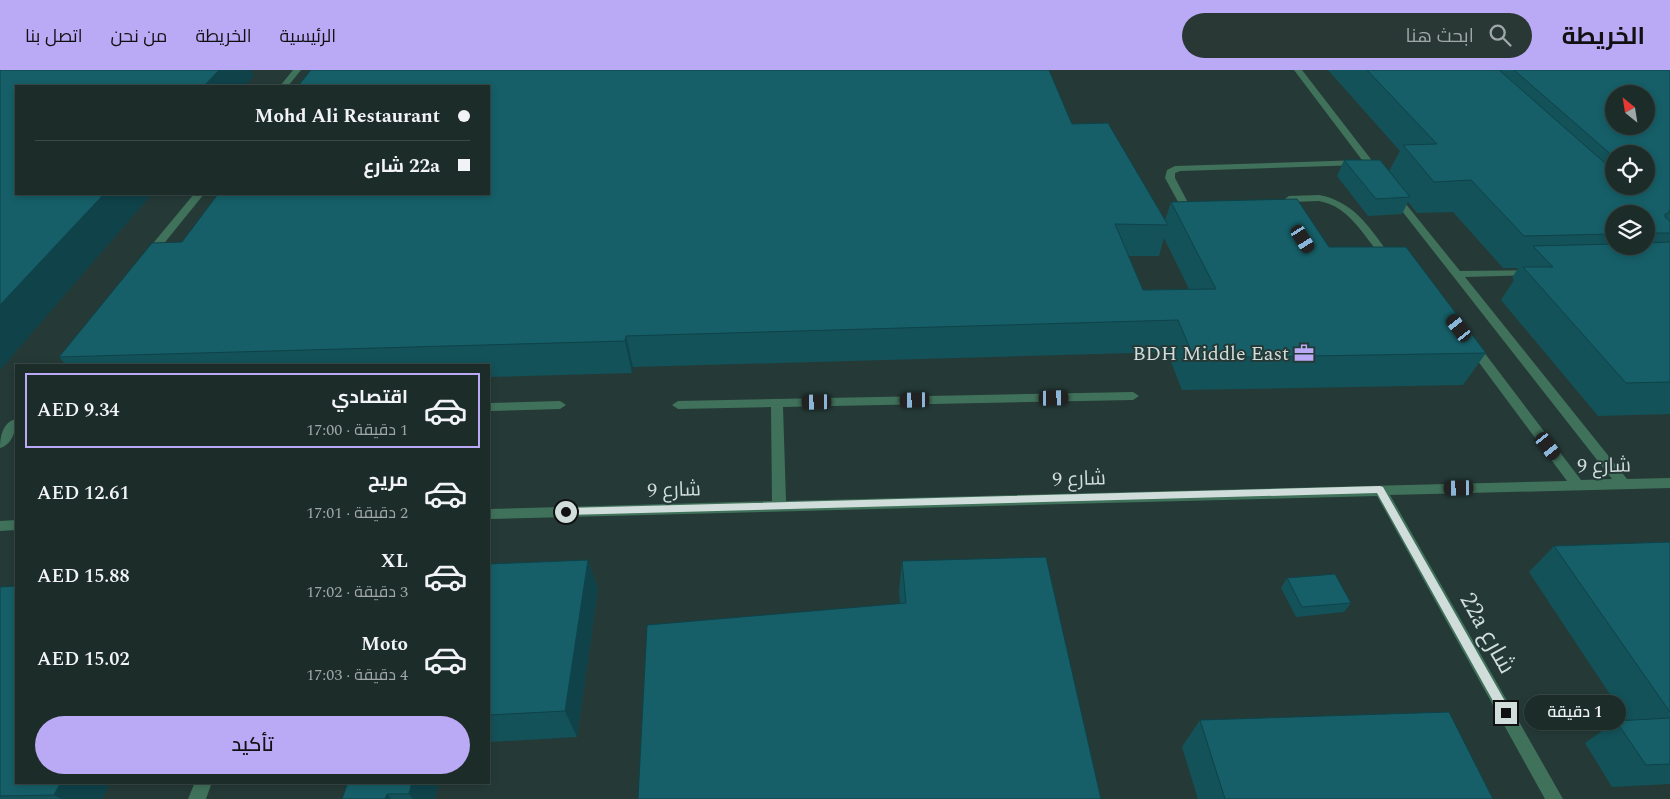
<!DOCTYPE html>
<html lang="ar">
<meta charset="utf-8">
<style>
body{margin:0;font-family:Spectral,Cairo,serif;background:#293835;color:#f1f3f6;direction:rtl;height:100vh;display:flex;flex-direction:column;font-size:19px;white-space:nowrap}
*{box-sizing:border-box;margin:0}
p{font-size:16px;color:#a0a7a8}
.icon{flex:none;width:28px;height:28px;fill:none;stroke:currentColor;stroke-width:2;stroke-linecap:round;stroke-linejoin:round}
.map{position:relative;flex:1;overflow:hidden;direction:ltr}
.side{position:absolute;left:15px;top:294px;width:475px;height:420px;display:flex;flex-direction:column;background:#1c2c29;border-radius:0px;box-shadow:0 2px 8px #0003,0 0 0 1px #3a4846;direction:rtl}
.side>*{flex:none}
.hud{position:absolute;left:15px;top:15px;width:475px;height:110px;border-radius:0px;box-shadow:0 2px 8px #0003,0 0 0 1px #3a4846;direction:rtl;display:grid;align-content:center;height:110px;padding:0 20px;background:#1c2c29}
.needle{width:32px;rotate:330deg}
.buttons{position:absolute;left:1605px;top:15px;display:grid;gap:10px}
.buttons a{display:grid;place-items:center;width:50px;height:50px;border-radius:50%;background:#1c2c29;box-shadow:0 2px 8px #0003,0 0 0 1px #3a4846;font-size:25px}
.end{position:absolute;width:22px;height:22px;margin:-11px;border:6px solid #d1dddb;background:#111;box-shadow:0 0 0 2px #111}
.from{border-radius:50%}
.bubble{position:absolute;height:35px;border-radius:18px;background:#1c2c29;box-shadow:0 2px 8px #0003,0 0 0 1px #3a4846;font-size:16px;font-weight:600;line-height:35px;text-align:center;direction:rtl}
.car{position:absolute;width:15px;height:30px;margin:-15px -8px;border-radius:6px;box-shadow:0 0 4px 1px #0007;background:linear-gradient(#222 24%,#8ab4d8 0 40%,#222 0 76%,#8ab4d8 0 86%,#222 0)}
.hud b{display:flex;align-items:center;gap:18px;height:48px;font-size:19px}
.hud b+b{border-top:1px solid #3a4846}
.hud i{width:12px;height:12px;background:#f1f3f6}
ul{padding:9px 0 0;list-style:none}
li{display:flex;align-items:center;gap:15px;height:75px;margin:0 10px 8px;padding:0 10px;border:2px solid transparent;border-radius:0px}
li div{flex:1}
li b{display:block;font-size:19px}
li em{font-style:normal;font-weight:600}
li.selected{border-color:#baaaf6}
li>.icon{width:45px;height:45px;stroke-width:1.5}
.primary-button{display:flex;gap:10px;margin-top:auto;padding:10px 20px}
.primary-button a{flex:1;height:58px;border-radius:30px;background:#baaaf6;color:#111;font-size:20px;font-weight:600;line-height:58px;text-align:center}
header{display:flex;align-items:center;gap:30px;box-sizing:border-box;height:70px;padding:0 25px;background:#baaaf6;color:#111}
header strong{font-size:24px}
nav{display:flex;gap:28px;margin-inline-start:auto;font-size:18px}
.search{width:350px;height:45px;background:#293835;display:flex;align-items:center;gap:12px;box-sizing:border-box;padding:0 18px;border-radius:28px;color:#a0a7a8;font-size:19px}
.map>svg:first-child{display:block}
.lines{fill:none;stroke-linecap:round;stroke-linejoin:round}
.minor{fill:#40725b;fill-rule:evenodd}
.wall{fill:#135259;fill-rule:evenodd}
.shaded-wall{fill:#0f4249}
.building{fill:#165f68;stroke:#0f4249;fill-rule:evenodd}
.route{fill:#d1dddb}
.labels{text-anchor:middle;stroke-width:4;stroke-linejoin:round;paint-order:stroke}
.poi-label{font-size:20px;fill:#d1dddb;stroke:#253a37;text-anchor:end}
.street-label{font-size:20px;fill:#d1dddb;stroke:#253a37}
.near-street-label{font-size:24px;fill:#d1dddb;stroke:#253a37}
</style>
<header>
<strong>الخريطة</strong>
<div class="search"><svg class="icon" aria-label="search" viewBox="0 0 24 24"><circle cx="10" cy="10" r="6"/><path d="M15 15l6 6"/></svg>ابحث هنا</div>
<nav><a>الرئيسية</a><a>الخريطة</a><a>من نحن</a><a>اتصل بنا</a></nav>
</header>
<div class="map">
<svg width="1670" height="729" viewBox="0 0 1670 729">
<rect width="100%" height="100%" fill="#253a37"/>
<g class="lines">
<g class="minor">
<polygon points="293,0 301,0 288,16 280,16"/>
<polygon points="1294,0 1302,0 1380,101 1380,105 1374,105 1364,92 1360,95 1180,101 1175,103 1175,108 1195,146 1190,149 1187,148 1165,108 1167,100 1175,96 1362,90"/>
<polygon points="1394,122 1397,123 1460,201 1536,200 1537,202 1536,204 1532,205 1465,207 1627,409 1670,408 1670,418 1390,425 1563,729 1545,729 1377,426 489,449 489,439 772,431 771,337 678,339 672,335 678,331 1133,322 1139,326 1133,330 783,337 786,431 1567,411 1469,279 1467,276 1469,273 1477,273 1581,410 1612,409 1391,127 1389,125"/>
<polygon points="194,124 204,124 153,187 145,187 145,183"/>
<path d="M1319 125C1352 131 1368 155 1387 181V186L1384 192C1364 200 1323 203 1309 185 1297 170 1288 150 1278 134L1289 126ZM1319 131C1347 136 1361 161 1377 181L1376 188C1360 195 1329 196 1317 181 1305 168 1297 150 1288 135L1291 132Z"/>
<polygon points="560,331 566,335 560,339 489,341 489,333"/>
<path d="M16 349C16 360 13 374 0 378 0 366 3 352 16 349Z"/>
<polygon points="16,450 16,460 0,461 0,451"/>
<polygon points="195,712 212,712 206,729 188,729"/>
</g>
</g>
<g class="wall">
<path d="M1328 0H1670V344L1598 346 1501 230 1514 210 1512 208 1518 198H1503L1453 142 1417 143 1408 132 1402 144 1368 146 1337 106 1344 90 1389 101 1400 81ZM1614 84H1646V116H1614ZM1614 144H1646V176H1614Z"/>
<path d="M1072 54 1165 150 1171 132 1329 177 1486 283 1463 315 1182 320 1167 282 633 297 632 303 489 307V295H66L59 287 182 172ZM1164 168 1189 219 1143 220 1128 186H1159Z"/>
<polygon points="1670,472 1670,714 1612,717 1585,673 1616,651 1627,650 1529,502 1554,476"/>
<polygon points="588,490 598,519 577,667 489,672 489,494"/>
<polygon points="902,491 1101,729 900,533 899,521"/>
<polygon points="1287,508 1351,533 1344,542 1296,547 1281,518"/>
<polygon points="0,517 111,712 102,729 0,729"/>
<polygon points="1200,650 1493,729 1198,729 1182,677"/>
<polygon points="439,712 435,729 342,729"/>
</g>
<g class="shaded-wall">
<polygon points="219,0 251,0 254,6 245,16 204,16"/>
<polygon points="104,124 152,124 0,300 0,235"/>
<polygon points="626,266 633,297 632,303 625,271"/>
<polygon points="588,490 598,519 577,667 565,641"/>
<polygon points="61,712 111,712 102,729 61,729 54,725"/>
<polygon points="412,712 439,712 435,729 413,729 409,724"/>
<polygon points="387,724 391,729 385,729"/>
</g>
<g class="building">
<polygon points="0,0 219,0 204,16 16,16 16,124 104,124 0,235"/>
<polygon points="311,0 1049,0 1072,54 1108,53 1168,155 1115,154 1143,220 1216,219 1171,132 1297,129 1329,177 1406,177 1486,283 1194,288 1178,250 626,266 625,271 59,287 152,173 182,172 218,124 489,124 489,16 298,16"/>
<path d="M1367 0H1499L1614 101V116H1632L1638 118V116H1646V84H1614V87L1514 0H1670V139L1669 143 1665 144V147L1670 151V163H1646V144H1614V164L1524 166 1471 110 1434 112 1403 75 1437 74ZM1614 24H1646V56H1614Z"/>
<polygon points="1344,90 1380,90 1410,127 1376,129"/>
<polygon points="1670,172 1670,312 1626,313 1523,197 1553,197 1533,176 1614,174 1614,176 1646,176 1646,173"/>
<polygon points="1670,472 1670,642 1554,476"/>
<polygon points="1046,487 1101,729 638,729 647,555 906,533 902,491"/>
<polygon points="588,490 565,641 489,645 489,494"/>
<polygon points="1335,504 1351,533 1302,537 1287,508"/>
<polygon points="16,516 16,712 61,712 54,725 0,726 0,517"/>
<polygon points="1449,642 1493,729 1225,729 1200,650"/>
<polygon points="1670,648 1670,694 1646,695 1616,651"/>
<polygon points="348,712 412,712 409,724 387,724 385,729 342,729"/>
</g>
<polygon class="route" points="1380,416 1383,417 1510,640 1511,643 1510,647 1502,647 1377,423 566,445 562,442 566,438"/>
<defs>
<symbol id="office-bare" viewBox="-9 -9 18 18"><path d="M-6-3h4V-5.5h4V-3h4V5H-6ZM-1-4.5V-3h2v-1.5ZM-6 0V1H6V0Z" fill="#baaaf6" stroke="#253a37" stroke-width="2.5" paint-order="stroke"/></symbol>
</defs>
<g fill-rule="evenodd">
<use href="#office-bare" x="1290" y="269" width="28" height="28"/>
</g>
<g class="labels">
<g class="poi-label">
<text x="1289" y="290">BDH Middle East</text>
</g>
<g class="street-label">
<text transform="translate(1604 395) rotate(-1)" y="7">شارع 9</text>
<text transform="translate(1079 408) rotate(-2)" y="7">شارع 9</text>
<text transform="translate(674 419) rotate(-2)" y="7">شارع 9</text>
</g>
<g class="near-street-label">
<text transform="translate(1488 563) rotate(61)" y="8">22a شارع</text>
</g>
</g>
</svg>
<div class="buttons">
<a><svg class="needle" viewBox="-14 -14 28 28"><path d="M0-13l5 13h-10z" fill="#e53935"/><path d="M0 13l5-13h-10z" fill="#a0a7a8"/></svg></a>
<a><svg class="icon" aria-label="locate" viewBox="0 0 24 24"><circle cx="12" cy="12" r="6"/><path d="M12 2v4M12 18v4M2 12h4M18 12h4"/></svg></a>
<a><svg class="icon" aria-label="layers" viewBox="0 0 24 24"><path d="M12 4l9 5-9 5-9-5zM3 14l9 5 9-5"/></svg></a>
</div>
<i class="end from" style="left:566px;top:442px"></i>
<i class="end" style="left:1506px;top:643px"></i>
<div class="bubble" style="left:1524px;top:625px;width:102px">1 دقيقة</div>
<i class="car" style="left:1303px;top:169px;rotate:148deg"></i>
<i class="car" style="left:1459px;top:258px;rotate:323deg"></i>
<i class="car" style="left:1054px;top:328px;rotate:89deg"></i>
<i class="car" style="left:915px;top:330px;rotate:269deg"></i>
<i class="car" style="left:817px;top:332px;rotate:269deg"></i>
<i class="car" style="left:1548px;top:376px;rotate:143deg"></i>
<i class="car" style="left:1459px;top:418px;rotate:269deg"></i>
<div class="hud">
<b><i class="from"></i>Mohd Ali Restaurant</b>
<b><i></i>22a شارع</b>
</div>
<section class="side">
<ul>
<li class="selected"><svg class="icon" aria-label="car" viewBox="0 0 24 24"><path d="M5 17H2v-5l4-1 3-4h7l3 4 3 1v5h-3M9 17h6M6 11h13"/><circle cx="7" cy="17" r="2"/><circle cx="17" cy="17" r="2"/></svg><div><b>اقتصادي</b><p>1 دقيقة · 17:00</p></div><em>AED 9.34</em></li>
<li><svg class="icon" aria-label="car" viewBox="0 0 24 24"><path d="M5 17H2v-5l4-1 3-4h7l3 4 3 1v5h-3M9 17h6M6 11h13"/><circle cx="7" cy="17" r="2"/><circle cx="17" cy="17" r="2"/></svg><div><b>مريح</b><p>2 دقيقة · 17:01</p></div><em>AED 12.61</em></li>
<li><svg class="icon" aria-label="car" viewBox="0 0 24 24"><path d="M5 17H2v-5l4-1 3-4h7l3 4 3 1v5h-3M9 17h6M6 11h13"/><circle cx="7" cy="17" r="2"/><circle cx="17" cy="17" r="2"/></svg><div><b>XL</b><p>3 دقيقة · 17:02</p></div><em>AED 15.88</em></li>
<li><svg class="icon" aria-label="car" viewBox="0 0 24 24"><path d="M5 17H2v-5l4-1 3-4h7l3 4 3 1v5h-3M9 17h6M6 11h13"/><circle cx="7" cy="17" r="2"/><circle cx="17" cy="17" r="2"/></svg><div><b>Moto</b><p>4 دقيقة · 17:03</p></div><em>AED 15.02</em></li>
</ul>
<div class="primary-button"><a>تأكيد</a></div>
</section>
</div>
